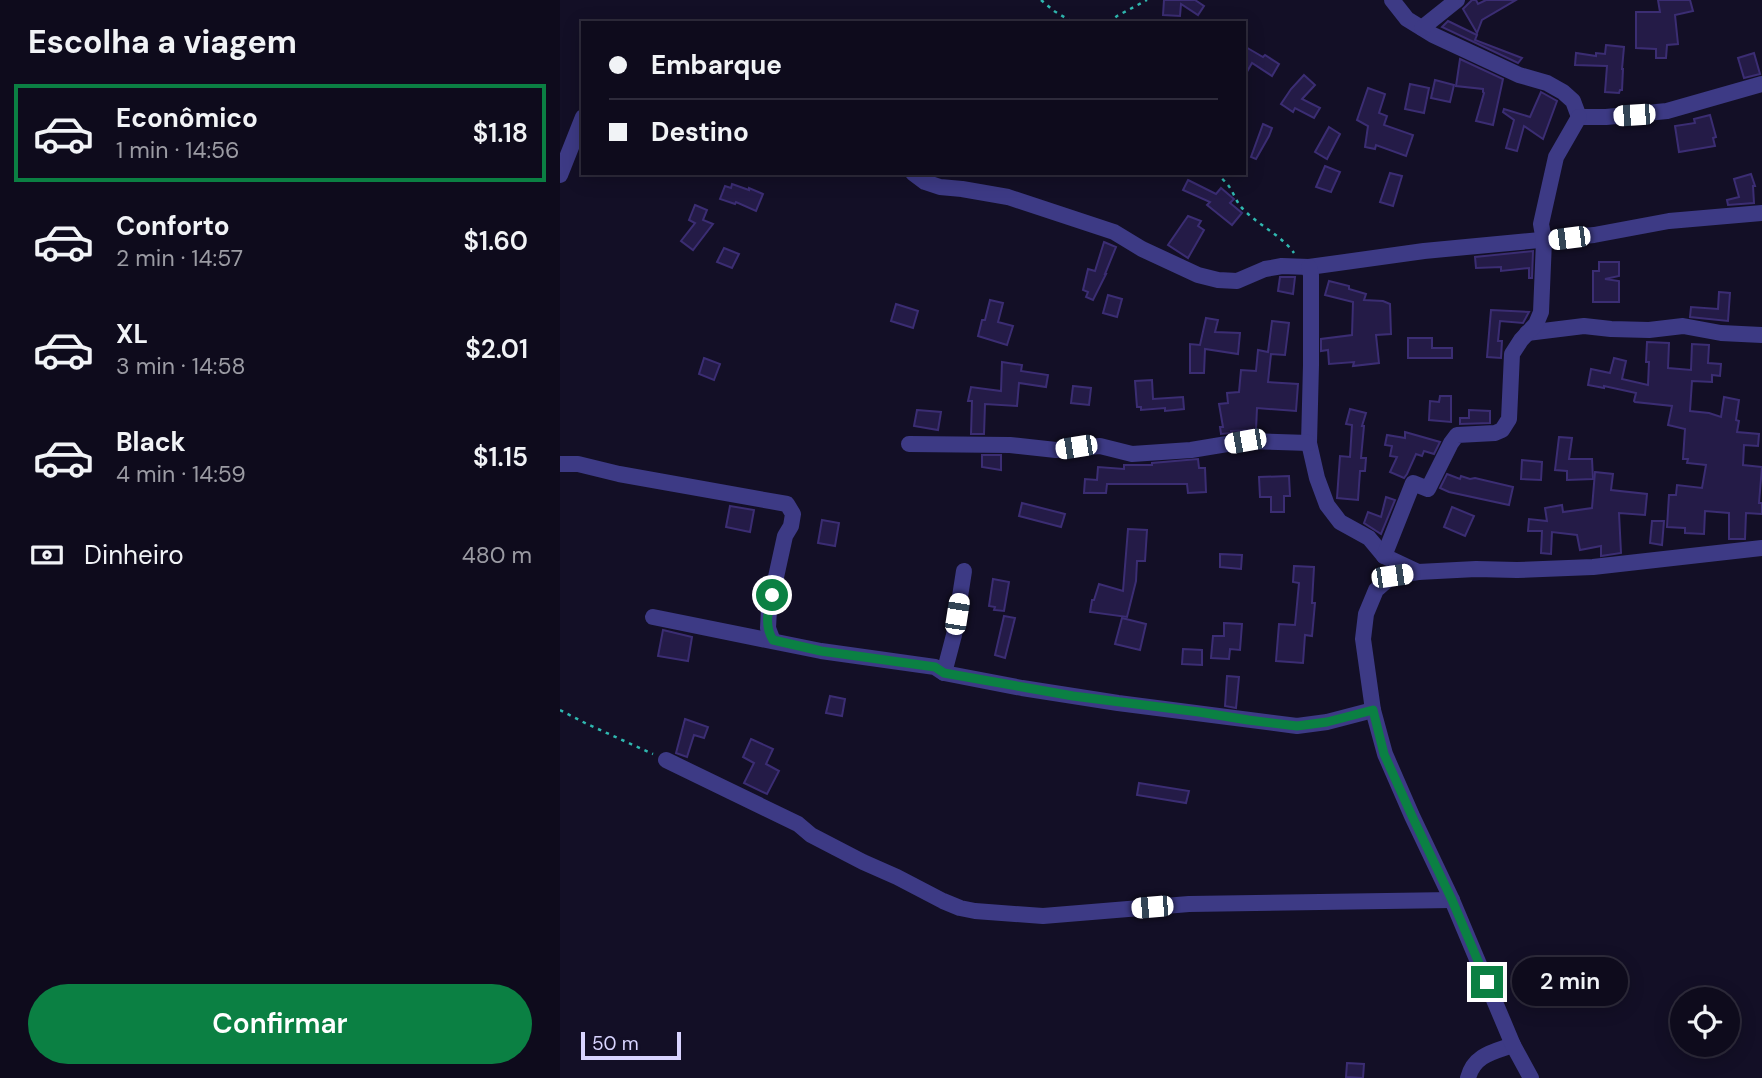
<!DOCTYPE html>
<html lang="pt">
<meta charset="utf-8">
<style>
body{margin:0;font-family:"DM Sans",sans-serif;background:#171425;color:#f1f3f6;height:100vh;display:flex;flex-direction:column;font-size:26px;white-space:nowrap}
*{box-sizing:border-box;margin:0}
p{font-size:23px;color:#9b9ba3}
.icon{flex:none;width:38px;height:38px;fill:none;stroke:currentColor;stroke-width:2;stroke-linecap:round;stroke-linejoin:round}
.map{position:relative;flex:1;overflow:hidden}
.details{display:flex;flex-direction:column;background:#0e0b1c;width:560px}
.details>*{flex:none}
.top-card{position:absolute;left:21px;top:21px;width:665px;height:154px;border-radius:0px;box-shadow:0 4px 18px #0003,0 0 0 2px #2e2b3b;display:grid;align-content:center;height:154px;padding:0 28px;background:#0e0b1c}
.tools{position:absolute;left:1110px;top:987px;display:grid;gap:14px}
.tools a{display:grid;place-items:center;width:70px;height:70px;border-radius:50%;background:#0e0b1c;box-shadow:0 4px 18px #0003,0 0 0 2px #2e2b3b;font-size:35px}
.scale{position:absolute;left:21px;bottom:18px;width:100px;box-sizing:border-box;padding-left:7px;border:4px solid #d9d4ff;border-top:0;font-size:19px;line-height:24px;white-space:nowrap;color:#d9d4ff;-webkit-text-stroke:5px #130f26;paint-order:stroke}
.end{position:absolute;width:32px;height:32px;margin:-16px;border:9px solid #0b8043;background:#fff;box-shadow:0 0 0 4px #fff}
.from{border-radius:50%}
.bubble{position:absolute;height:49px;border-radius:24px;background:#0e0b1c;box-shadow:0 4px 18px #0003,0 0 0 2px #2e2b3b;font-size:23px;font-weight:600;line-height:49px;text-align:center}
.car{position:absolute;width:21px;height:42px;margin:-21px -10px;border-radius:9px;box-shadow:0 0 5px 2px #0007;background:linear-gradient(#fff 24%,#345 0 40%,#fff 0 76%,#345 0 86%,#fff 0)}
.top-card b{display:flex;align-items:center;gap:24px;height:66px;font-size:26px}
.top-card b+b{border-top:2px solid #2e2b3b}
.top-card i{width:18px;height:18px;background:#f1f3f6}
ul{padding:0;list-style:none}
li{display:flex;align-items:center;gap:21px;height:98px;margin:0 14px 10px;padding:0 14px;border:4px solid transparent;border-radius:0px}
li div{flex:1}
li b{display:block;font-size:26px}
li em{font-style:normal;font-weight:600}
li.on{border-color:#0b8043}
li>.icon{width:63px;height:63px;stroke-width:1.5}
h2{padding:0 28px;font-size:32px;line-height:84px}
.pay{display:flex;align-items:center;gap:18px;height:77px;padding:0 28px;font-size:26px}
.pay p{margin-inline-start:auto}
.primary-button{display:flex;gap:14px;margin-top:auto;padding:14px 28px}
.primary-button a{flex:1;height:80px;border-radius:42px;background:#0b8043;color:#fff;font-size:28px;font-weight:600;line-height:80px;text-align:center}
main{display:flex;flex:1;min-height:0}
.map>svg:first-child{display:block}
.building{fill:#241b47;stroke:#3b2d73;stroke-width:2}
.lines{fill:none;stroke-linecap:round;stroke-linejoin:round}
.path{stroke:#2fb8b0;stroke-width:2.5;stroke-dasharray:3.5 5;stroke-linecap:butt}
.minor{stroke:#3d3a85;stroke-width:16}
.route{stroke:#0b8043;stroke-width:9}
</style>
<main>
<section class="details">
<h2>Escolha a viagem</h2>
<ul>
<li class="on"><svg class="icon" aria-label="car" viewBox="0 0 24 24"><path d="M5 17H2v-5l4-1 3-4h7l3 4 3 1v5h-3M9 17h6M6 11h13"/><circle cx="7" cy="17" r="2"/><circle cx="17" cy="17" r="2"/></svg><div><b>Econômico</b><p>1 min · 14:56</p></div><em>$1.18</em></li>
<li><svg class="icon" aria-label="car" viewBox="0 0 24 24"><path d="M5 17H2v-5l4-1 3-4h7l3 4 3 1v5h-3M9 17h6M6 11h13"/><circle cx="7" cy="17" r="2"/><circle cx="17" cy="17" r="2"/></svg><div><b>Conforto</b><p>2 min · 14:57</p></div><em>$1.60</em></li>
<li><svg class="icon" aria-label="car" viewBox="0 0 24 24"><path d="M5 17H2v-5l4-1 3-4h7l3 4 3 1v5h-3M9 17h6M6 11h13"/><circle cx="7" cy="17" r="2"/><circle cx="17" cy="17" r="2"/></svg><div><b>XL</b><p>3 min · 14:58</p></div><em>$2.01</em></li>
<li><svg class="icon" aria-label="car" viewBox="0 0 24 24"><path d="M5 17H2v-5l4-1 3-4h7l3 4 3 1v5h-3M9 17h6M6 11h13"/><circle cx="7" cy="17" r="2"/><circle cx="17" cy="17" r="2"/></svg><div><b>Black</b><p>4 min · 14:59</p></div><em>$1.15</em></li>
</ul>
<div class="pay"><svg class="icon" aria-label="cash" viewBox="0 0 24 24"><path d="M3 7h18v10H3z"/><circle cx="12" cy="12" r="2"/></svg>Dinheiro<p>480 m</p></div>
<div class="primary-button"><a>Confirmar</a></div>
</section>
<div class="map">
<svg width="1202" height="1078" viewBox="0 0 1202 1078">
<rect width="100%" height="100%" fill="#130f26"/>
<g class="building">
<polygon points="604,0 635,0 644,6 638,15 621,4 620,16 603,15"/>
<polygon points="912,0 916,0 918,4 926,0 956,0 922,20 917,33 903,9"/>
<polygon points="1098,0 1130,0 1133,11 1115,15 1118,44 1107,45 1106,58 1096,58 1096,49 1076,48 1076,12 1100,12"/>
<polygon points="888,21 917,35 915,40 962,58 958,63 882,27"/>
<polygon points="1046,45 1064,47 1062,69 1063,69 1062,90 1060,90 1059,93 1045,92 1047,66 1015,65 1016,53 1036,56 1036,53 1045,54"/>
<polygon points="684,46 703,57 705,55 719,64 712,76 692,63 684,77"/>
<polygon points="1194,53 1200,74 1184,78 1178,58"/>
<polygon points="900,59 943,79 933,125 916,121 924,93 923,92 923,89 896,86"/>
<polygon points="744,75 755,85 742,99 760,108 754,118 735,108 733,112 721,104 731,89"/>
<polygon points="875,80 894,85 890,102 871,98"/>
<polygon points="850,84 869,88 864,113 845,109"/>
<polygon points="808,88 825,94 819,113 827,116 824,125 853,135 846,156 816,145 815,149 805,147 808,126 797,120"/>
<polygon points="981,92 997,101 983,139 964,126 957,151 946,148 954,120 943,112 944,109 970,117"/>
<polygon points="1150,115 1156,137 1153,138 1155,146 1119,152 1115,126 1135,123 1134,119"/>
<polygon points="703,124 712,128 709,136 696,159 691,157"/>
<polygon points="769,127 780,134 767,159 755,152"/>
<polygon points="765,166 780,172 771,192 756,187"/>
<polygon points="830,173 842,176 833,206 820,202"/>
<polygon points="1191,174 1195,186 1193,186 1194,203 1168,205 1167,200 1179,197 1174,179"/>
<polygon points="628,180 656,194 661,188 674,199 670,203 682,213 672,225 647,205 650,202 623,190"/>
<polygon points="172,184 189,190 189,188 203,194 196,211 176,202 175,204 160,199 165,186 171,188"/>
<polygon points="135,205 147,210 143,220 153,224 133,250 121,241 135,223 129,220"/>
<polygon points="628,216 641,221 638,226 644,230 628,258 608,245"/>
<polygon points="544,242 556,247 545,274 546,274 533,300 526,297 528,292 523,290 528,269 535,271"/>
<polygon points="164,248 179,254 172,268 157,262"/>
<polygon points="973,251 972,278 969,278 969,268 941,271 941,267 916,268 915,257"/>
<polygon points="1039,262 1059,262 1059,276 1045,279 1059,281 1059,302 1033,302 1033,271 1039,271"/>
<polygon points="720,277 735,277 733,294 718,291"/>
<polygon points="769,281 789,286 789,289 806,294 804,300 823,301 830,304 831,334 816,335 819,363 793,366 794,362 769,364 768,350 761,351 761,339 792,335 793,302 765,295"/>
<polygon points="1159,292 1170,293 1168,321 1130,317 1131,307 1158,309"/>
<polygon points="548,295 562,299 557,317 543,313"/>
<polygon points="430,300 443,303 438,322 453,326 447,345 418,336 422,320 425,320"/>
<polygon points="336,304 358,311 353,328 331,321"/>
<polygon points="931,310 969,312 963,323 940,321 938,341 942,341 941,358 927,357"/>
<polygon points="646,318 658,320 655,332 680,333 678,354 645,349 644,373 630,373 630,344 640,345"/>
<polygon points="712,321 729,323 725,355 711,354 708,382 738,384 736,411 697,408 696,430 671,431 671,433 661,434 660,427 663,427 659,404 668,403 667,393 679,392 681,370 696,371 698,350 708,352"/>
<polygon points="848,338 872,338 872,348 892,348 892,358 848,358"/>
<polygon points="1087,342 1109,343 1108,368 1131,370 1132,344 1149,345 1148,363 1161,364 1160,376 1152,375 1152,382 1132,381 1130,411 1149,413 1161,417 1164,397 1179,400 1176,420 1179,421 1177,432 1199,434 1198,446 1184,445 1183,465 1202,467 1199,503 1202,503 1202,514 1186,513 1185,539 1169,539 1169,513 1145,511 1144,534 1125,533 1125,528 1107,527 1109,495 1116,495 1117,485 1142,488 1146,465 1127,463 1128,459 1123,459 1125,429 1108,425 1112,406 1075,402 1074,401 1076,393 1044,386 1044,388 1028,385 1031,369 1050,373 1054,358 1066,361 1062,379 1088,385 1089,362 1086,362"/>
<polygon points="144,358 160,364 154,380 139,374"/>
<polygon points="442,362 462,365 461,371 488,375 486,387 459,383 457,406 425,404 424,434 411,434 412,401 408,401 411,387 441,391"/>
<polygon points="592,380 593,399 623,397 624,409 605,411 605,408 581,410 581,407 577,407 575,381"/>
<polygon points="513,386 531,388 529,405 511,403"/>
<polygon points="880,396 891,396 891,422 869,420 870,401 879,402"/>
<polygon points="790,409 806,413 802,426 804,426 801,458 806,458 805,471 800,471 798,500 777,498 780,456 790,457 792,425 786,424"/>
<polygon points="357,410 381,412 378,430 354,426"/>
<polygon points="909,410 930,411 930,423 900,424 900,418 909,418"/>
<polygon points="845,432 880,442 874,454 864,451 862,456 856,454 847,474 844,478 830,472 837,457 830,456 832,446 825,445 827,435 845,438"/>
<polygon points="999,437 1012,438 1009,459 1032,459 1033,479 1007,480 1007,471 995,470"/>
<polygon points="422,455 441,455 441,470 422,467"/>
<polygon points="638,459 639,468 645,468 646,492 628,493 627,484 547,484 546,493 524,493 525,479 537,480 538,467 564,469 564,465 592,465 592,463"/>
<polygon points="962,460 982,462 981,480 961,479"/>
<polygon points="1035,472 1053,474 1051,490 1087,494 1085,515 1059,513 1061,553 1041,556 1041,546 1020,550 1017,535 992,532 991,554 981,553 982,531 968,531 969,519 987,521 985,508 1002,505 1003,512 1032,508"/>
<polygon points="887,474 900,479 901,476 910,479 915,478 953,487 949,505 889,492 880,488"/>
<polygon points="729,476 730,496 724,496 724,512 711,512 711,497 700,497 699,477"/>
<polygon points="826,497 835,500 821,534 804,523 808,512 821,517"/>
<polygon points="462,503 505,514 501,527 459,516"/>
<polygon points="170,506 194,510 190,532 166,527"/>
<polygon points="892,507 914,516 905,536 884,527"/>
<polygon points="262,520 279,523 275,546 258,543"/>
<polygon points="1092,521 1104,521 1102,545 1090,543"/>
<polygon points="568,529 587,530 585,561 577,561 576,581 567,617 530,612 532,600 534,600 539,584 563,591"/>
<polygon points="660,554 682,555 681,569 660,567"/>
<polygon points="734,566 754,567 752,603 755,603 752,636 745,635 743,663 716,661 719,624 735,625 739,583 733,582"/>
<polygon points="433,579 449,582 444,611 434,610 435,607 429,606"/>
<polygon points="444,616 455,618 445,658 435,655"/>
<polygon points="562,618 586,624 580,650 555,644"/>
<polygon points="664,623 682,624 680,650 670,649 669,659 651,658 653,636 664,636"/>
<polygon points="103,630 132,637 128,661 98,656"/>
<polygon points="623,649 642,650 642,665 622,664"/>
<polygon points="667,676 679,677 676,708 665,706"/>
<polygon points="270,696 285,699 282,716 266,713"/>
<polygon points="125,719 148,727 144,738 134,735 127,757 116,753"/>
<polygon points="191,739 213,749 206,764 219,771 207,794 184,783 194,763 183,757"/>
<polygon points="579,783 629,791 626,803 577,795"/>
<polygon points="787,1063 804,1064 803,1078 786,1077"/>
</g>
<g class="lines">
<g class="path">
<polyline points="481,0 494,11 514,23"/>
<polyline points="549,23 557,16 587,0"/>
<path d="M656 173C660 177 665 181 668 185 674 193 676 202 683 209 699 226 720 234 734 253"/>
<polyline points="0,710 27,724 93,754"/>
</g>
<g class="minor">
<polyline points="832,0 847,19 873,35 959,75 987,83 1003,92 1013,101 1019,117"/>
<polyline points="862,28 897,0"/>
<polyline points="1019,117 1046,117 1107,111 1202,84"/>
<polyline points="353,173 365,182 380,187 402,189 448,197 554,232 582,249 638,275 658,280 677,281 705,269 722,266 749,267 864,251 1034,235 1109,221 1202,213"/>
<polyline points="0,175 23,117"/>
<polyline points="749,267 751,275 751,365 749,443 757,478 767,505 780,522 809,538 824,556 858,572"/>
<polyline points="967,333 1024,326 1051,329 1089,330 1123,326 1161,333 1202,335"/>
<polyline points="349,444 450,445 496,450 540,446 572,454 631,450 685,441 749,443"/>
<polyline points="0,464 18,464 59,474 227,504 233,514 231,526 225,536 209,609 208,628 213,641"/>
<polyline points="824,556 853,483 868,489 891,443 897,435 935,433 942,430 949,419 952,354 961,340 976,324 981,312 984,241 981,224 996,157 1019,117"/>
<polyline points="93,617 261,651 375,667 384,673 462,688 558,703 737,726 767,722 813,710"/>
<polyline points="384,673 394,635 404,571"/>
<polyline points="106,760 238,824 251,835 303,862 337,877 383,901 400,908 415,911 483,916 629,904 892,900"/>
<path d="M908 1078C914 1055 933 1052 953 1045"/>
<polyline points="971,1078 953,1045 892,900 852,816 825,754 813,710 803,639 806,614 816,590 832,576 858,572 916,569 957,570 1033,567 1202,548"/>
</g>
</g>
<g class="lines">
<path class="route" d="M212 595C208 611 204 626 213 640L261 651 375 667 384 673 513 696 639 712 688 720 737 726 767 722 813 710 824 754 852 816 892 900 927 982"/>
</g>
</svg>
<div class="tools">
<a><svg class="icon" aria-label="locate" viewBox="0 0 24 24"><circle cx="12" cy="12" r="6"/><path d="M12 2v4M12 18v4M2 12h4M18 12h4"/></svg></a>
</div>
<div class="scale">50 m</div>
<i class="end from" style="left:212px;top:595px"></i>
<i class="end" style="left:927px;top:982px"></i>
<div class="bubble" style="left:952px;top:957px;width:116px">2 min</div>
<i class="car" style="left:1074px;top:115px;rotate:266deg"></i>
<i class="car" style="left:1009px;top:238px;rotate:263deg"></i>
<i class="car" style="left:685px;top:441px;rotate:260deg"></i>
<i class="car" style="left:516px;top:447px;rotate:261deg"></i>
<i class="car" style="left:832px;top:576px;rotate:82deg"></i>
<i class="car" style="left:397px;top:614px;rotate:9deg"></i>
<i class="car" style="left:592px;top:907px;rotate:265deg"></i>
<div class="top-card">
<b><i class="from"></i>Embarque</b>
<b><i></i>Destino</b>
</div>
</div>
</main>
